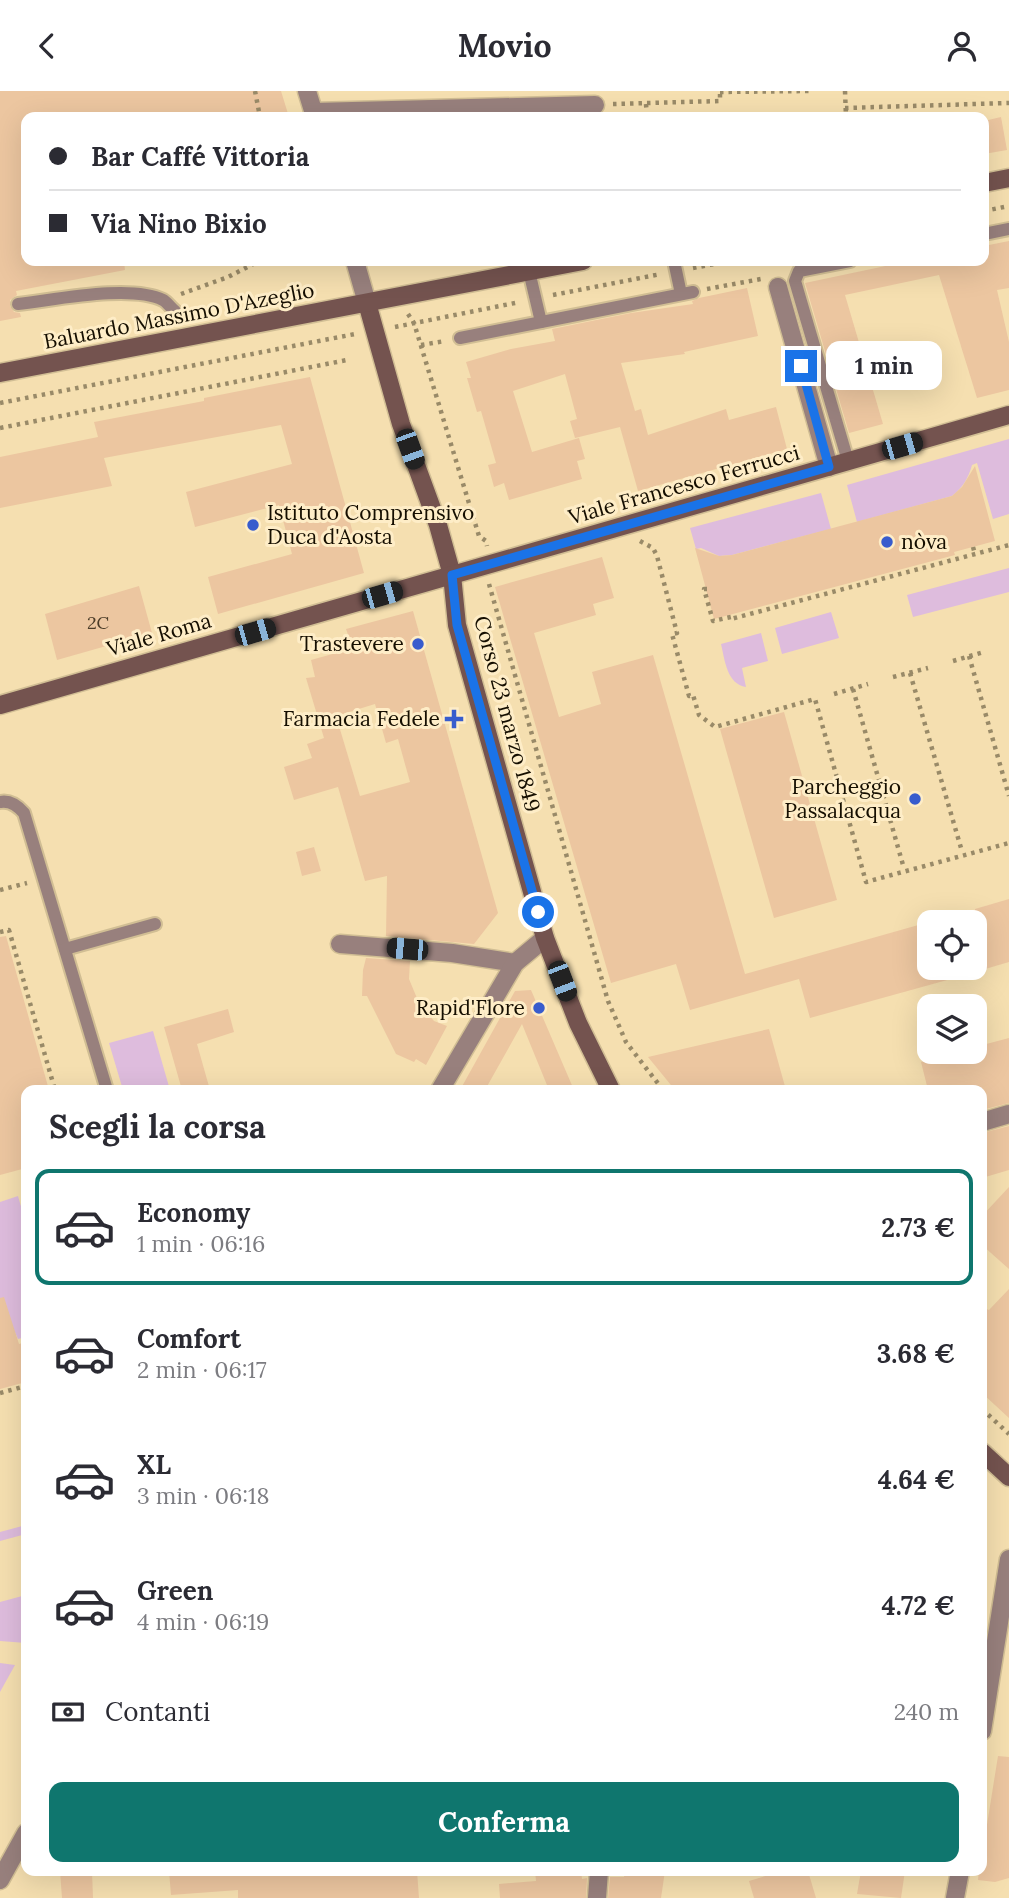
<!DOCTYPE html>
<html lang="it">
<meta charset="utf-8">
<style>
body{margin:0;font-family:Lora,serif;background:#f7f7f7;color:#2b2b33;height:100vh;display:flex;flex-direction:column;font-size:26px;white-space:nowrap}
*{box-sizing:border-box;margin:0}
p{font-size:23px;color:#7c7c81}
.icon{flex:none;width:38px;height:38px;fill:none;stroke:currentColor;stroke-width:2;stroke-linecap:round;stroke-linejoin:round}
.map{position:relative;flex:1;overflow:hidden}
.side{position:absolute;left:21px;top:994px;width:966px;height:791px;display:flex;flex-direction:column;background:#fff;border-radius:14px;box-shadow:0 7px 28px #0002}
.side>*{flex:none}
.hud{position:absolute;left:21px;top:21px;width:968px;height:154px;border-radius:14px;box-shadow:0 7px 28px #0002;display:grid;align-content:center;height:154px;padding:0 28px;background:#fff}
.controls{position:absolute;left:917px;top:819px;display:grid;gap:14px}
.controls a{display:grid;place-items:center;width:70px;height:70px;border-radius:14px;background:#fff;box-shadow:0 7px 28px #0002;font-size:35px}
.end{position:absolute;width:32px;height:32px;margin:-16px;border:9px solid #1a73e8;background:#fff;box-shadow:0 0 0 4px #fff}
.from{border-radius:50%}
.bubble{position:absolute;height:49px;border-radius:14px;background:#fff;box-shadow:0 7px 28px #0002;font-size:23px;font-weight:700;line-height:49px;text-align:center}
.car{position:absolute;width:21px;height:42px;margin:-21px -10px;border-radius:9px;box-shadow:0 0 5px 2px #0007;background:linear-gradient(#222 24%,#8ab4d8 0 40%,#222 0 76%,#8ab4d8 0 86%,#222 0)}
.hud b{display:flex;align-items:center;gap:24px;height:66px;font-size:26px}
.hud b+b{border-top:2px solid #e1e1e2}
.hud i{width:18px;height:18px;background:#2b2b33}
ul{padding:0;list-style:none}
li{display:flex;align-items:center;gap:21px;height:116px;margin:0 14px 10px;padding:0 14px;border:4px solid transparent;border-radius:14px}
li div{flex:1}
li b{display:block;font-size:26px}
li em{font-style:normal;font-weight:700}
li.on{border-color:#0f766e}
li>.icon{width:63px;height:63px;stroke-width:1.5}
h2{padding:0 28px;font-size:32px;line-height:84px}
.pay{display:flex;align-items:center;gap:18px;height:77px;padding:0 28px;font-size:26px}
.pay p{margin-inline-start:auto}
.button{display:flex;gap:14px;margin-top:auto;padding:14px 28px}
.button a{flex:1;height:80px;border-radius:14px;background:#0f766e;color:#fff;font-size:28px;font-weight:700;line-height:80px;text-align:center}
header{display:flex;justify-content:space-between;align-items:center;height:91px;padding:0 28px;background:#fff;font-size:32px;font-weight:700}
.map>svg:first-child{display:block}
.green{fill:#debcdd}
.building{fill:#ecc6a0;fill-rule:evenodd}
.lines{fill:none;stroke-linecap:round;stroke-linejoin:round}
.lane-casing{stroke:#d1be94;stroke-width:16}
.street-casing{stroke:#d1be94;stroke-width:21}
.secondary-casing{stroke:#d1be94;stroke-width:21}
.path{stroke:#998a68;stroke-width:4.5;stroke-dasharray:3.5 5;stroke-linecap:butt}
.lane{stroke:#98807d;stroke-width:12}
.street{stroke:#98807d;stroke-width:18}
.secondary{stroke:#74534f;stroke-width:18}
.route{stroke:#1a73e8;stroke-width:9}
.poi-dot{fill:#385ccd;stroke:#feedc7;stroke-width:2.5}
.labels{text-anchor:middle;stroke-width:6;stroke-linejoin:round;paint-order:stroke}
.number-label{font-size:18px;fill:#4b3c28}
.street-label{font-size:21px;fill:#150e00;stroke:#feedc7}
.poi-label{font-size:21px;fill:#150e00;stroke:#feedc7;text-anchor:end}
</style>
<header><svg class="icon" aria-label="back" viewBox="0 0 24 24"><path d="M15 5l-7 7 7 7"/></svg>Movio<svg class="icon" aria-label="person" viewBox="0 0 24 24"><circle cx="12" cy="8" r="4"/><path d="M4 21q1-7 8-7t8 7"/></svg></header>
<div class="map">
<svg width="1009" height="1807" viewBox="0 0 1009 1807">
<rect width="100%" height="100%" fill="#f5dfb0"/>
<g class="green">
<path d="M1009 348V423L993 428 977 372 972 374C968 388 963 396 952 405L857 431 847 394Z"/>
<polygon points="821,402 831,438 732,464 719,465 701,457 696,458 690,437"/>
<polygon points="1009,477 1009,501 913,526 907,504"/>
<polygon points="831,521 839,547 782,563 775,537"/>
<path d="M761 542 768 570 742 577 746 596C727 593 725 570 721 553Z"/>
<polygon points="153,940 170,999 123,999 109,952"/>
<polygon points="18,1105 26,1133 26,1246 18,1248 14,1239 0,1243 0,1111"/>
<polygon points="26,1434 26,1443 0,1450 0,1441"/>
<polygon points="26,1504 26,1552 0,1550 0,1511"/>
<polygon points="0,1572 15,1574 0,1601"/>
</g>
<g class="building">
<polygon points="0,0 281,0 289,26 26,26 26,170 124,170 125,179 16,200 17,204 10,209 10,215 14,221 20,222 21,226 0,230"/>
<polygon points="1001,26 1007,59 984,63 984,30"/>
<polygon points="1009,150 1009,197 997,199 1009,251 1009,299 977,307 939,184 845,204 883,333 849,342 805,192 909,170 984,170 984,155"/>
<polygon points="747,197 758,245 684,261 685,263 621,272 635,320 641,318 648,344 726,318 729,329 776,316 787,358 638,400 620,336 575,347 570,330 577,328 565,283 513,300 532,361 579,347 585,368 577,370 582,388 509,409 504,392 494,396 488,374 496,372 481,320 477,321 467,287 471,287 466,271 511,258 555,250 552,238 631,222 693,213 692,210 699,207"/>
<polygon points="310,286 364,482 218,523 208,486 292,463 279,414 195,436 186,401 292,373 281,334 104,367 112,395 0,417 0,366 98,346 94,331 204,310 204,307"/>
<polygon points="975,375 995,450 954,461 955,464 714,528 695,457 719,465 732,464 952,405 962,396"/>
<polygon points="602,466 614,507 593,513 596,524 534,542 559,626 601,613 592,581 653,564 745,883 929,831 929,877 968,877 969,883 810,927 799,888 690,919 676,873 611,892 495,496"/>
<polygon points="139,495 152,542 57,569 45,523"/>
<path d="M413 520 498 822 474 853 386 845 387 785 365 790 338 696 294 709 284 676 312 667 307 653 324 647 306 587 315 586 311 569 336 562 334 555 350 549 346 538ZM375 613 386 652 398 648 410 691 360 705 336 625Z"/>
<polygon points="784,621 837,809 774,827 720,638"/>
<polygon points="314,756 321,780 302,785 296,761"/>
<polygon points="1009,808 1009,871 975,881 975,818"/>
<polygon points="6,845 49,999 26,999 26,1077 0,1084 0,846"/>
<polygon points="366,867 410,870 409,888 419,912 434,930 447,935 426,974 416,968 414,971 396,963 367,905 362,905 363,879"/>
<polygon points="531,899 574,999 549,999 522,933 485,999 460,999 515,900"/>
<polygon points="228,918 234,941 197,953 210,999 182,999 164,936"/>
<polygon points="769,938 786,999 675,999 648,966"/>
<polygon points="1009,947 1009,1012 982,1019 982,999 928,999 921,971 959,961 975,961 975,956"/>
<polygon points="1009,1035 1009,1079 982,1087 982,1042"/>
<polygon points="1009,1096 1009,1178 982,1154 982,1125"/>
<polygon points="1009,1198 1009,1327 982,1302 982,1216 989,1219"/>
<polygon points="4,1206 19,1253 26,1251 26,1291 0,1298 0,1207"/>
<polygon points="998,1665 1009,1666 1009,1787 995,1791 978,1789 979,1780 982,1780 982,1765"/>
<polygon points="60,1780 92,1780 93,1807 62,1807"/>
<polygon points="169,1780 417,1780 419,1807 238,1807 238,1799 171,1804"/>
<polygon points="535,1780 581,1780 582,1788 587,1787 586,1807 500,1807 499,1793 536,1790"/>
<polygon points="625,1780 665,1780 661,1807 608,1807 610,1786 624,1786"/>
<polygon points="782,1780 808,1780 816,1807 754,1807 749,1790"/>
<polygon points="861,1780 905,1780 901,1807 857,1803"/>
</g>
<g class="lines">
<defs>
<g id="lane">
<polyline points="984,143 1009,138"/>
<polyline points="674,170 681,203"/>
<polyline points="529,180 541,231"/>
<path d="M18 213C55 209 130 193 163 209 167 211 171 217 175 220"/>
<polyline points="460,247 693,201"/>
<polyline points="848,370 795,190 799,180 850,170"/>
<path d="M0 711C10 709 18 715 24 722L107 999"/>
<polyline points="65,858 155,833"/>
</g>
<g id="street">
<polyline points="307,0 315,26"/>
<polyline points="313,21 595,14"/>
<polyline points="355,170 367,212"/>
<polyline points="778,196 829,376"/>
<polyline points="340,853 452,862 515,872"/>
<polyline points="440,999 515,872 545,847"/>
<polyline points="982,1031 1009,1023"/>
<polyline points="982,1640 1009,1468"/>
<polyline points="0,1789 26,1742"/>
<polyline points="597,1807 599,1780"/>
<polyline points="955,1807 960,1780"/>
</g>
<g id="secondary">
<polyline points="984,92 1009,87"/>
<polyline points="367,212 401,333 438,434 452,484 457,534 545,847 578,932 611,999"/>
<polyline points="0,282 583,170"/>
<polyline points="0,614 1009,324"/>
<polyline points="982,1361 1009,1386"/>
</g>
</defs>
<use href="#lane" class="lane-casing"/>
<use href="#street" class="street-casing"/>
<use href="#secondary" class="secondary-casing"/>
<g class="path">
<polyline points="255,0 260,26"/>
<polyline points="845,0 846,26"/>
<polyline points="720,1 811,0"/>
<polyline points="613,13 720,10 720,0"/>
<polyline points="646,13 647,26"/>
<polyline points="845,17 1009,12"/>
<polyline points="984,120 1009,115"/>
<polyline points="693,177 730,170"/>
<polyline points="707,198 761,188"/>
<polyline points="181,203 228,186 259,170"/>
<polyline points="553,204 661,183"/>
<polyline points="408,223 414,232 479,445 486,450 487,455"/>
<polyline points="395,236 520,211"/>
<polyline points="421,254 445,250"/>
<polyline points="0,312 355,243"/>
<polyline points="0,337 347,269"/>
<polyline points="640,450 653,457 657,465 677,542 672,543 689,605 693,604 699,624 715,636 815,608 866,791 1009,752"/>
<polyline points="973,456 975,463"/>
<polyline points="489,493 608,910 626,951 663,999"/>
<polyline points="707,498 704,498 713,530 731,526 731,528 1009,454"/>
<polyline points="969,565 1009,705"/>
<polyline points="953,570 984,561"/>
<polyline points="910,582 961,757"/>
<polyline points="893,586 928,577"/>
<polyline points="853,598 903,774"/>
<polyline points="834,603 868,593"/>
<polyline points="0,799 27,792"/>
<polyline points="0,841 9,839 55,999"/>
<polyline points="0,1302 26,1295"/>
<polyline points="982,1318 1009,1343"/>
</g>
<use href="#lane" class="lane"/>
<use href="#street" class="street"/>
<use href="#secondary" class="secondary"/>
</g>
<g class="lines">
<polyline class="route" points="538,821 457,534 452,484 829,376 801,275"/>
</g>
<g class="poi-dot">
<circle cx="253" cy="434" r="7"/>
<circle cx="887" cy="451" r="7"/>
<circle cx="418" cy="553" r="7"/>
<path d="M450.5 617.5h7v7h7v7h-7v7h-7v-7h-7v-7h7z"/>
<circle cx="915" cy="708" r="7"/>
<circle cx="539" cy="917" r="7"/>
</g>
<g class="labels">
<g class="number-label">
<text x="98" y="538">2C</text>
</g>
<g class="street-label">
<text transform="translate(179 225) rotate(-11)" y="7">Baluardo Massimo D'Azeglio</text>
<text transform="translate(684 394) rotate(-16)" y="7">Viale Francesco Ferrucci</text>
<text transform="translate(159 544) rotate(-16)" y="7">Viale Roma</text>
<text transform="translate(507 623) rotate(75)" y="7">Corso 23 marzo 1849</text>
</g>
<g class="poi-label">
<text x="267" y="429" text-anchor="start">Istituto Comprensivo<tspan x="267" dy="24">Duca d'Aosta</tspan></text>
<text x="901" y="458" text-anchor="start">nòva</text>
<text x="404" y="560">Trastevere</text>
<text x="440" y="635">Farmacia Fedele</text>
<text x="901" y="703">Parcheggio<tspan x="901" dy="24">Passalacqua</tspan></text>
<text x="525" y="924">Rapid'Flore</text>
</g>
</g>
</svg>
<div class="controls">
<a><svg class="icon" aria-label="locate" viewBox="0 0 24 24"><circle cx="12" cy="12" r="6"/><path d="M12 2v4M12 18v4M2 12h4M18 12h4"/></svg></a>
<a><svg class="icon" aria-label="layers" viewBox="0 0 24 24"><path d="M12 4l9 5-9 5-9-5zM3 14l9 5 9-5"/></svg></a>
</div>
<i class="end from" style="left:538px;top:821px"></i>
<i class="end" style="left:801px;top:275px"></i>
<div class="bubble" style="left:826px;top:250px;width:116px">1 min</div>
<i class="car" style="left:902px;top:355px;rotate:74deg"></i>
<i class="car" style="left:410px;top:358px;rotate:160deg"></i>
<i class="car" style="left:382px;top:504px;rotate:74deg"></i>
<i class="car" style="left:255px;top:541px;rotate:74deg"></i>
<i class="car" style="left:407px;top:858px;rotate:275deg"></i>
<i class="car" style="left:562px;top:890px;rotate:159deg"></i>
<div class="hud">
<b><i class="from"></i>Bar Caffé Vittoria</b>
<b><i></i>Via Nino Bixio</b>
</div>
<section class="side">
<h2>Scegli la corsa</h2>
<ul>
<li class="on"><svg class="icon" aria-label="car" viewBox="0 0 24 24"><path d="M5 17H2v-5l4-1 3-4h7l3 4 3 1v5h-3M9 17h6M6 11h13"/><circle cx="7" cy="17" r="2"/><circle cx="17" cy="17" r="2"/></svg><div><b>Economy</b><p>1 min · 06:16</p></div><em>2.73 €</em></li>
<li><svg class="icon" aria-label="car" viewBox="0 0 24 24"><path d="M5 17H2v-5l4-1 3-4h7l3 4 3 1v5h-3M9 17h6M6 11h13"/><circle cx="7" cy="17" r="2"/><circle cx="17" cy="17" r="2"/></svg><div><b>Comfort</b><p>2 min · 06:17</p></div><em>3.68 €</em></li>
<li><svg class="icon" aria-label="car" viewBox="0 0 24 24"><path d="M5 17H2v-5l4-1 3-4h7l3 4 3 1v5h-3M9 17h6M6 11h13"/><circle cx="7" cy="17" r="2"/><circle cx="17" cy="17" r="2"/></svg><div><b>XL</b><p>3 min · 06:18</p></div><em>4.64 €</em></li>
<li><svg class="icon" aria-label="car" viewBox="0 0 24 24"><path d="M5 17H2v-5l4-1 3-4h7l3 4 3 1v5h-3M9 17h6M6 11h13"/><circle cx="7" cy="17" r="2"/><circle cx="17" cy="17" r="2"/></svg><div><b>Green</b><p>4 min · 06:19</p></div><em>4.72 €</em></li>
</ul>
<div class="pay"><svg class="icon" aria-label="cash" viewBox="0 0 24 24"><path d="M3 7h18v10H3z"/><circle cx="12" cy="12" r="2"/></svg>Contanti<p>240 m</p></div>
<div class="button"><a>Conferma</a></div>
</section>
</div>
